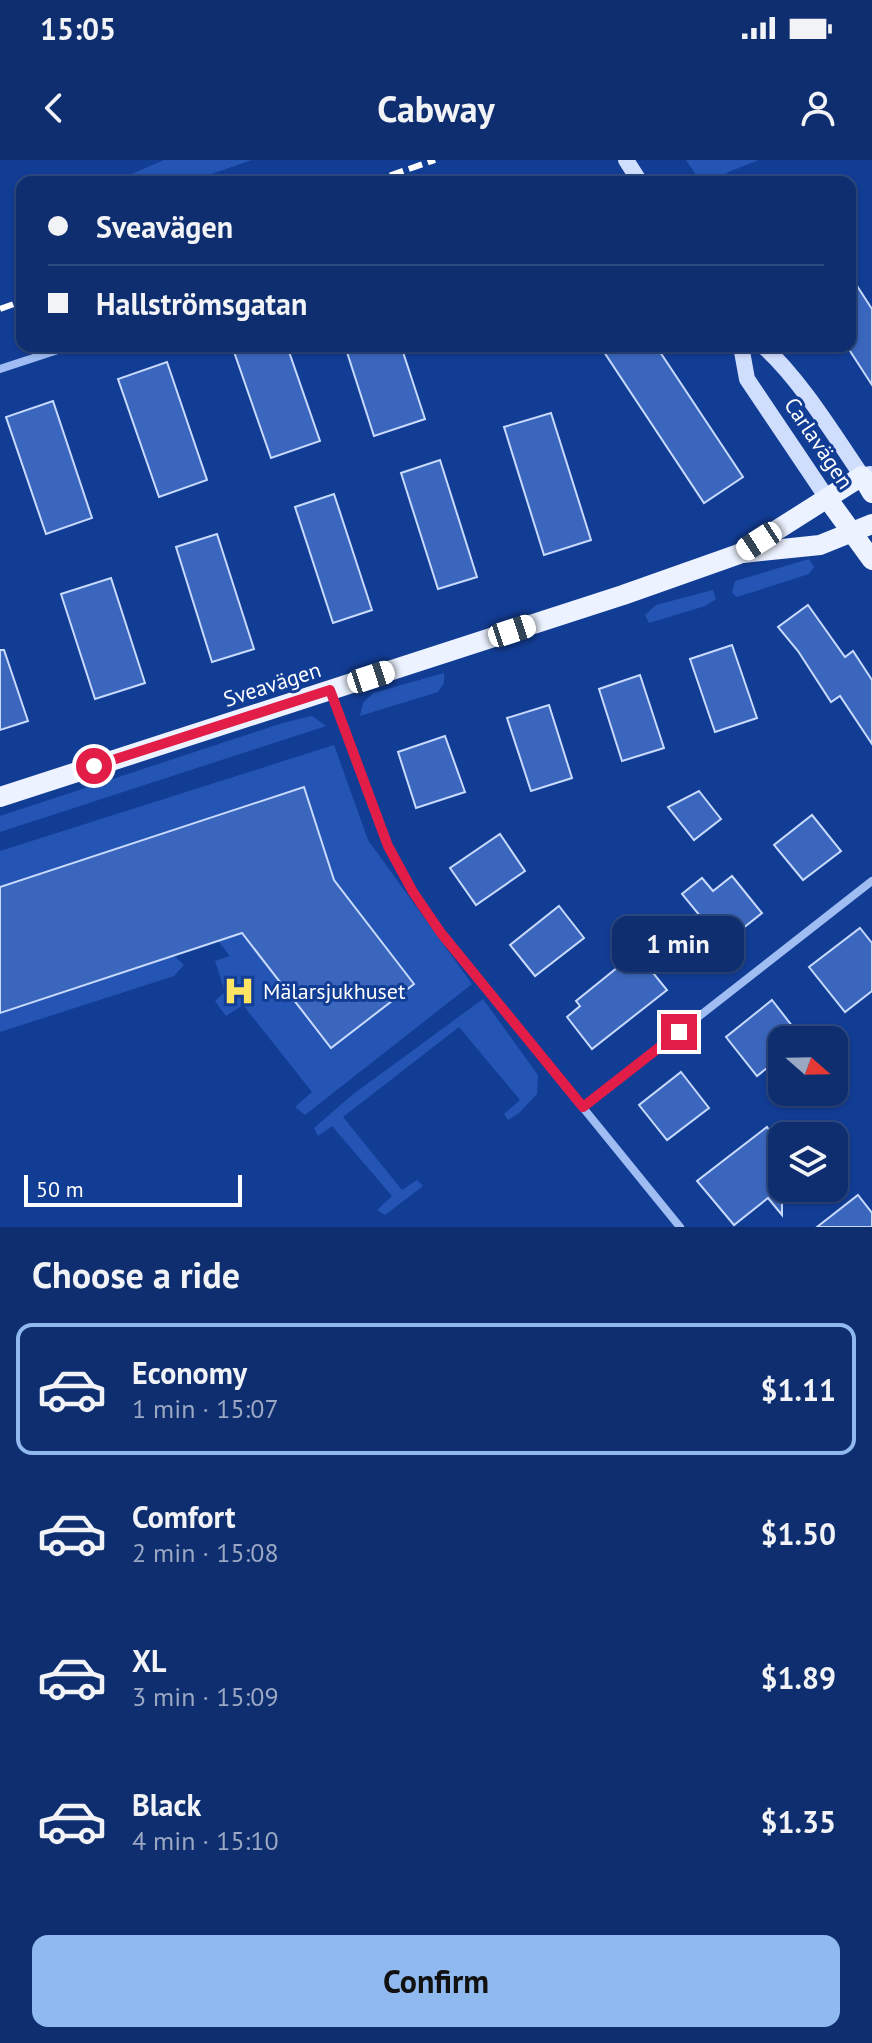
<!DOCTYPE html>
<meta charset="utf-8">
<style>
body{margin:0;font-family:"PT Sans",sans-serif;background:#173675;color:#f1f3f6;height:100vh;display:flex;flex-direction:column;font-size:30px;white-space:nowrap}
*{box-sizing:border-box;margin:0}
p{font-size:26px;color:#9ba8c3}
.icon{flex:none;width:44px;height:44px;fill:none;stroke:currentColor;stroke-width:2;stroke-linecap:round;stroke-linejoin:round}
.map{position:relative;height:1067px;overflow:hidden}
.side{display:flex;flex-direction:column;background:#0e2e70;flex:1}
.side>*{flex:none}
.banner{position:absolute;left:16px;top:16px;width:840px;height:176px;border-radius:16px;box-shadow:0 2px 6px #0004,0 0 0 2px #2e4a83;display:grid;align-content:center;height:176px;padding:0 32px;background:#0e2e70}
.needle{width:52px;rotate:110deg}
.fabs{position:absolute;left:768px;top:866px;display:grid;gap:16px}
.fabs a{display:grid;place-items:center;width:80px;height:80px;border-radius:16px;background:#0e2e70;box-shadow:0 2px 6px #0004,0 0 0 2px #2e4a83;font-size:40px}
.scale{position:absolute;left:24px;bottom:20px;width:218px;box-sizing:border-box;padding-left:8px;border:4px solid #fff;border-top:0;font-size:22px;line-height:28px;white-space:nowrap;color:#fff;-webkit-text-stroke:6px #123d95;paint-order:stroke}
.end{position:absolute;width:36px;height:36px;margin:-18px;border:10px solid #e11d48;background:#fff;box-shadow:0 0 0 4px #fff}
.from{border-radius:50%}
.bubble{position:absolute;height:56px;border-radius:16px;background:#0e2e70;box-shadow:0 2px 6px #0004,0 0 0 2px #2e4a83;font-size:26px;font-weight:700;line-height:56px;text-align:center}
.car{position:absolute;width:24px;height:48px;margin:-24px -12px;border-radius:10px;box-shadow:0 0 6px 2px #0007;background:linear-gradient(#fff 24%,#345 0 40%,#fff 0 76%,#345 0 86%,#fff 0)}
.banner b{display:flex;align-items:center;gap:28px;height:76px;font-size:30px}
.banner b+b{border-top:2px solid #2e4a83}
.banner i{width:20px;height:20px;background:#f1f3f6}
ul{padding:0;list-style:none}
li{display:flex;align-items:center;gap:24px;height:132px;margin:0 16px 12px;padding:0 16px;border:4px solid transparent;border-radius:16px}
li div{flex:1}
li b{display:block;font-size:30px}
li em{font-style:normal;font-weight:700}
li.current{border-color:#90b9f0}
li>.icon{width:72px;height:72px;stroke-width:1.5}
h2{padding:0 32px;font-size:36px;line-height:96px}
.cta{display:flex;gap:16px;margin-top:auto;padding:16px 32px}
.cta a{flex:1;height:92px;border-radius:16px;background:#90b9f0;color:#111;font-size:32px;font-weight:700;line-height:92px;text-align:center}
.status{display:flex;justify-content:space-between;align-items:center;height:56px;padding:0 40px;background:#0e2e70;direction:ltr}
.status svg{height:22px;fill:currentColor}
header{display:flex;justify-content:space-between;align-items:center;height:104px;padding:0 32px;background:#0e2e70;font-size:36px;font-weight:700}
.map>svg:first-child{display:block}
.green{fill:#2455b4}
.building{fill:#3a66bd;stroke:#c8dafd;stroke-width:2}
.lines{fill:none;stroke-linecap:round;stroke-linejoin:round}
.street{stroke:#a0bdf3;stroke-width:8}
.secondary{stroke:#d0defd;stroke-width:16}
.primary{stroke:#ecf2ff;stroke-width:20}
.rail{stroke:#fff;stroke-width:6;stroke-dasharray:14 6;stroke-linecap:butt}
.route{stroke:#e11d48;stroke-width:10}
.labels{text-anchor:middle;stroke-width:6;stroke-linejoin:round;paint-order:stroke}
.street-label{font-size:22px;fill:#fff;stroke:#123d95}
.poi-label{font-size:22px;fill:#fff;stroke:#123d95;text-anchor:start}
</style>
<div class="status"><b>15:05</b><svg viewBox="0 0 49 12"><path d="M0 12V9h3v3zM5 12V6h3v6zM10 12V3h3v9zM15 12V0h3v12zM26 1h20v11H26zM47 4h2v5h-2z"/></svg></div>
<header><svg class="icon" aria-label="back" viewBox="0 0 24 24"><path d="M15 5l-7 7 7 7"/></svg>Cabway<svg class="icon" aria-label="person" viewBox="0 0 24 24"><circle cx="12" cy="8" r="4"/><path d="M4 21q1-7 8-7t8 7"/></svg></header>
<div class="map">
<svg width="872" height="1067" viewBox="0 0 872 1067">
<rect width="100%" height="100%" fill="#123d95"/>
<g class="green">
<polygon points="164,0 252,0 188,22 113,22"/>
<polygon points="686,0 759,0 728,12 719,22 701,22"/>
<polygon points="809,399 814,407 809,414 737,437 732,433 735,421"/>
<polygon points="713,430 716,439 705,446 649,463 645,455 656,445"/>
<polygon points="444,513 444,523 438,532 360,556 363,543 373,533"/>
<polygon points="312,556 326,566 0,672 0,656 286,562"/>
<polygon points="334,585 368,680 472,824 305,955 295,947 312,932 243,845 226,856 215,841 225,832 215,801 230,796 218,781 242,773 331,888 414,824 334,720 304,627 0,727 0,691"/>
<polygon points="174,796 184,805 174,816 0,872 0,853"/>
<polygon points="483,839 538,915 537,934 519,953 508,960 504,954 520,940 459,867 343,957 402,1030 417,1020 423,1026 385,1055 377,1050 392,1036 332,966 318,976 314,968 352,935"/>
</g>
<g class="building">
<polygon points="850,115 872,149 872,225 850,191"/>
<polygon points="232,186 287,186 320,281 271,298"/>
<polygon points="345,186 401,186 425,259 374,276"/>
<polygon points="600,186 656,186 743,317 704,343"/>
<polygon points="167,202 207,320 159,337 118,219"/>
<polygon points="53,241 92,358 46,374 6,257"/>
<polygon points="551,253 591,380 544,395 504,267"/>
<polygon points="440,300 477,417 438,429 401,313"/>
<polygon points="334,334 372,450 333,463 295,347"/>
<polygon points="217,374 254,489 212,502 176,387"/>
<polygon points="111,418 145,523 95,539 61,434"/>
<polygon points="808,445 845,497 853,491 872,520 872,584 840,536 831,542 798,491 778,467"/>
<polygon points="732,485 757,558 715,572 690,499"/>
<polygon points="0,490 4,490 28,561 0,570"/>
<polygon points="640,515 664,588 622,601 599,529"/>
<polygon points="549,545 572,618 531,631 507,558"/>
<polygon points="445,576 465,632 416,648 398,592"/>
<polygon points="304,627 334,720 414,824 331,888 242,773 0,853 0,727"/>
<polygon points="699,631 721,659 694,680 668,647"/>
<polygon points="812,655 841,691 803,720 774,685"/>
<polygon points="500,674 525,711 476,745 450,708"/>
<polygon points="732,716 762,753 723,784 682,734 702,718 713,731"/>
<polygon points="559,746 584,778 535,816 510,785"/>
<polygon points="860,768 872,783 872,831 845,852 809,807"/>
<polygon points="641,798 667,830 592,889 567,857 580,846 576,841 623,803 627,809"/>
<polygon points="772,840 803,880 782,880 782,896 757,916 726,877"/>
<polygon points="681,912 709,948 667,980 639,945"/>
<polygon points="767,967 782,986 782,1055 768,1038 734,1065 697,1021"/>
<polygon points="858,1035 872,1053 872,1067 817,1067"/>
</g>
<g class="lines">
<g class="street">
<polyline points="0,209 70,186"/>
<polyline points="330,530 388,686 413,732 441,773 680,1067"/>
<polyline points="583,947 872,721"/>
</g>
<g class="secondary">
<polyline points="626,0 640,22"/>
<polyline points="741,186 747,219 827,338"/>
<path d="M763 186C800 219 834 275 862 316L870 314"/>
</g>
<g class="primary">
<polyline points="827,338 872,400"/>
<polyline points="743,393 820,385 872,364"/>
<polyline points="0,637 623,435 739,394 862,316 872,333"/>
</g>
<g class="rail">
<polyline points="371,22 435,0"/>
<polyline points="0,149 22,141"/>
</g>
</g>
<g class="lines">
<polyline class="route" points="94,606 330,530 388,686 413,732 441,773 583,947 679,872"/>
</g>
<defs>
<symbol id="hospital-bare" viewBox="-9 -9 18 18"><path d="M-5-5h3v3.5h4V-5h3V5h-3V1.5h-4V5h-3Z" fill="#ffe362" stroke="#123d95" stroke-width="2.5" paint-order="stroke"/></symbol>
</defs>
<g fill-rule="evenodd">
<use href="#hospital-bare" x="217" y="809" width="44" height="44"/>
</g>
<g class="labels">
<g class="street-label">
<text transform="translate(819 283) rotate(56)" y="8">Carlavägen</text>
<text transform="translate(272 524) rotate(-18)" y="8">Sveavägen</text>
</g>
<g class="poi-label">
<text x="263" y="839">Mälarsjukhuset</text>
</g>
</g>
</svg>
<div class="fabs">
<a><svg class="needle" viewBox="-14 -14 28 28"><path d="M0-13l5 13h-10z" fill="#e53935"/><path d="M0 13l5-13h-10z" fill="#9ba8c3"/></svg></a>
<a><svg class="icon" aria-label="layers" viewBox="0 0 24 24"><path d="M12 4l9 5-9 5-9-5zM3 14l9 5 9-5"/></svg></a>
</div>
<div class="scale">50 m</div>
<i class="end from" style="left:94px;top:606px"></i>
<i class="end" style="left:679px;top:872px"></i>
<div class="bubble" style="left:612px;top:756px;width:132px">1 min</div>
<i class="car" style="left:759px;top:381px;rotate:237deg"></i>
<i class="car" style="left:512px;top:471px;rotate:72deg"></i>
<i class="car" style="left:371px;top:517px;rotate:72deg"></i>
<div class="banner">
<b><i class="from"></i>Sveavägen</b>
<b><i></i>Hallströmsgatan</b>
</div>
</div>
<section class="side">
<h2>Choose a ride</h2>
<ul>
<li class="current"><svg class="icon" aria-label="car" viewBox="0 0 24 24"><path d="M5 17H2v-5l4-1 3-4h7l3 4 3 1v5h-3M9 17h6M6 11h13"/><circle cx="7" cy="17" r="2"/><circle cx="17" cy="17" r="2"/></svg><div><b>Economy</b><p>1 min · 15:07</p></div><em>$1.11</em></li>
<li><svg class="icon" aria-label="car" viewBox="0 0 24 24"><path d="M5 17H2v-5l4-1 3-4h7l3 4 3 1v5h-3M9 17h6M6 11h13"/><circle cx="7" cy="17" r="2"/><circle cx="17" cy="17" r="2"/></svg><div><b>Comfort</b><p>2 min · 15:08</p></div><em>$1.50</em></li>
<li><svg class="icon" aria-label="car" viewBox="0 0 24 24"><path d="M5 17H2v-5l4-1 3-4h7l3 4 3 1v5h-3M9 17h6M6 11h13"/><circle cx="7" cy="17" r="2"/><circle cx="17" cy="17" r="2"/></svg><div><b>XL</b><p>3 min · 15:09</p></div><em>$1.89</em></li>
<li><svg class="icon" aria-label="car" viewBox="0 0 24 24"><path d="M5 17H2v-5l4-1 3-4h7l3 4 3 1v5h-3M9 17h6M6 11h13"/><circle cx="7" cy="17" r="2"/><circle cx="17" cy="17" r="2"/></svg><div><b>Black</b><p>4 min · 15:10</p></div><em>$1.35</em></li>
</ul>
<div class="cta"><a>Confirm</a></div>
</section>
